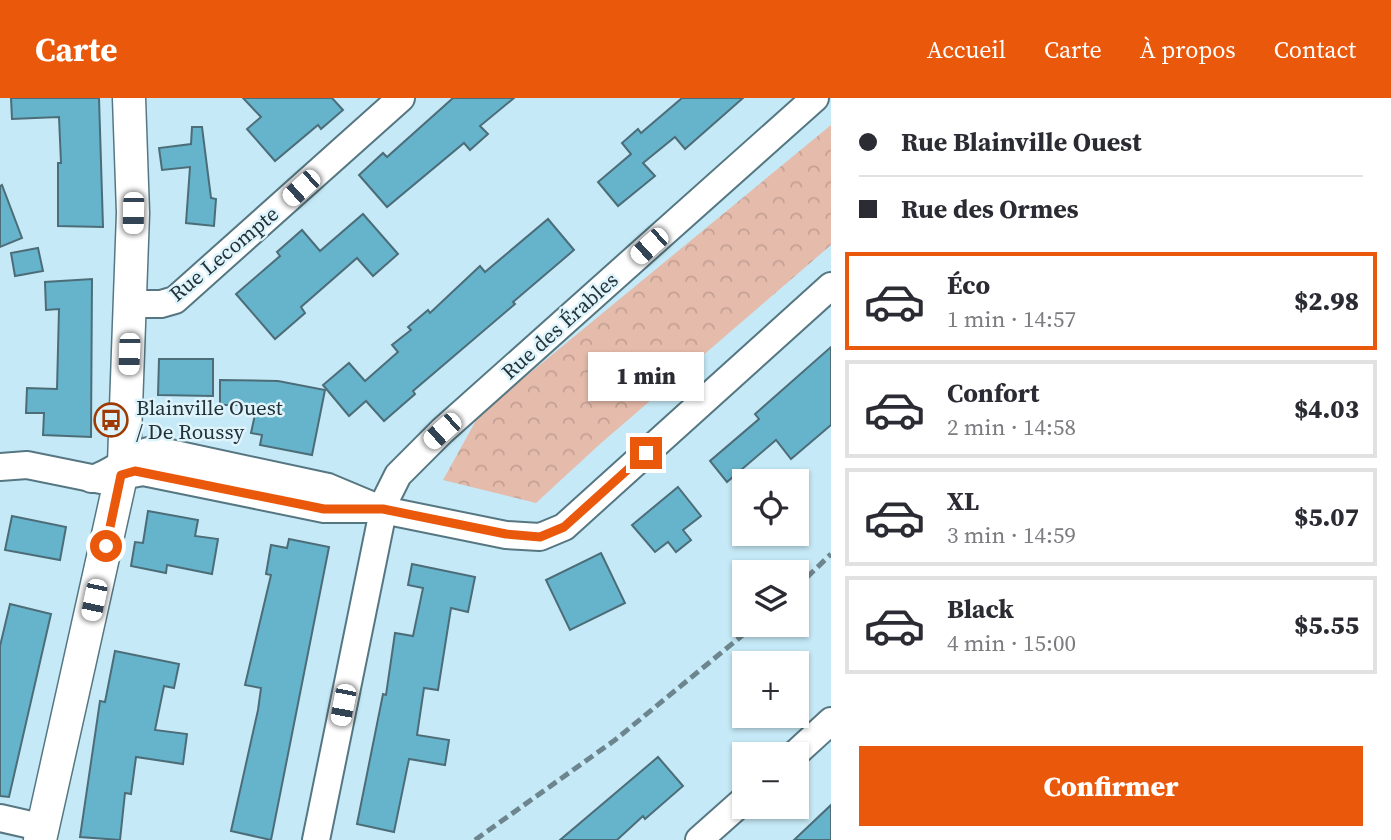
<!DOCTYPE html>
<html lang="fr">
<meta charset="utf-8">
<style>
body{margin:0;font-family:"Source Serif 4",serif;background:#f7f7f7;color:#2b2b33;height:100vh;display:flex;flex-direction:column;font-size:26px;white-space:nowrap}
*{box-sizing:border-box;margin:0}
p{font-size:23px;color:#7c7c81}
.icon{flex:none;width:38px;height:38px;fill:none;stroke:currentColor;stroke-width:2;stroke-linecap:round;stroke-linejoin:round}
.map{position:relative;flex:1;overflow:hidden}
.sheet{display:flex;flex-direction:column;background:#fff;width:560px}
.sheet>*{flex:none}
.hud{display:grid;align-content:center;height:154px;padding:0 28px;background:#fff}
.fabs{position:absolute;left:732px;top:371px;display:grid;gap:14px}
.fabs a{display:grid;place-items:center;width:77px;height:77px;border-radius:0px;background:#fff;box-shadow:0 2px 5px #0004;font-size:35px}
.end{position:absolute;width:32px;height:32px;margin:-16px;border:9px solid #ea580c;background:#fff;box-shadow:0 0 0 4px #fff}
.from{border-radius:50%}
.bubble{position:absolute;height:49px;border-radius:0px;background:#fff;box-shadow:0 2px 5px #0004;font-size:23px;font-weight:800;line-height:49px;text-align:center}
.car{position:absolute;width:21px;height:42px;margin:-21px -10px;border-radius:9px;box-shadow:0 0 5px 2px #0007;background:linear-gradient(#fff 24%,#345 0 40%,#fff 0 76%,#345 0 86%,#fff 0)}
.hud b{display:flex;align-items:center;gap:24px;height:66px;font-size:26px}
.hud b+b{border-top:2px solid #e1e1e2}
.hud i{width:18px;height:18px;background:#2b2b33}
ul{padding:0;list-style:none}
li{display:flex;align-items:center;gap:21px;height:98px;margin:0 14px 10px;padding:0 14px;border:4px solid #e1e1e2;border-radius:0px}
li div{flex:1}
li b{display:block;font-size:26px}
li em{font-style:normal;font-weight:800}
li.current{border-color:#ea580c}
li>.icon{width:63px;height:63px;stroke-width:1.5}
.primary-button{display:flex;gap:14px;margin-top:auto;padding:14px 28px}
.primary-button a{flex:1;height:80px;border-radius:0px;background:#ea580c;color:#fff;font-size:28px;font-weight:800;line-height:80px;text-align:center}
header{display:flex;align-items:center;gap:42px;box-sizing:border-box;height:98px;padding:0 35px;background:#ea580c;color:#fff}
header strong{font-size:33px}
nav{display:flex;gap:38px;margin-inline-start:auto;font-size:24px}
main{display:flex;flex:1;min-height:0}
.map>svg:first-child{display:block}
.park{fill:url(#park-crowns)}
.building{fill:#66b3cc;stroke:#4c6d78;stroke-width:2}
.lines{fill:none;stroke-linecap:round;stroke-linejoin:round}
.minor-casing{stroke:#567782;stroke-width:30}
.tertiary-casing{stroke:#567782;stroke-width:35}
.minor{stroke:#fff;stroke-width:26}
.tertiary{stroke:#fff;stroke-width:32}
.rail{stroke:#6d858e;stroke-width:5;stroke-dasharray:10 5;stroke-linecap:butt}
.route{stroke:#ea580c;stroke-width:9}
.labels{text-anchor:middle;stroke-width:5;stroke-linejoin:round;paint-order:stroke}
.street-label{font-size:21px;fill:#243237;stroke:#def4fc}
.poi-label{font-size:21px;fill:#243237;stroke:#def4fc;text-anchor:start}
</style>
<header>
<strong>Carte</strong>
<nav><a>Accueil</a><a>Carte</a><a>À propos</a><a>Contact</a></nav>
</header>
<main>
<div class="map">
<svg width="831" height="742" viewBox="0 0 831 742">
<defs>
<pattern id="park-crowns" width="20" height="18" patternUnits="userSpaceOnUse" patternTransform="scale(1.75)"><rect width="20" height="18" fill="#e5bbab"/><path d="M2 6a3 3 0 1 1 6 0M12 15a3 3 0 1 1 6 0" fill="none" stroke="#c4a194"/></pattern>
</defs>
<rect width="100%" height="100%" fill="#c5e9f6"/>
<polygon class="park" points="831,27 831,147 600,346 536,405 443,382 479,317"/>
<g class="building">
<polygon points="11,0 99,0 103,129 58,128 58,65 61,65 59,19 12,21"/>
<polygon points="243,0 332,0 343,12 321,31 318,27 275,63 247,31 261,19"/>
<polygon points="453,0 514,0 480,28 488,36 470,52 464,45 387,109 359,77 383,55 387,59"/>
<polygon points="682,0 743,0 685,51 675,39 643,65 655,78 618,108 598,84 631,56 622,45 638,31 641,35"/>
<polygon points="192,29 202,29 211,100 216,101 214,128 186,125 190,69 162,72 159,50 191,46"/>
<polygon points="2,87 22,140 0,149 0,88"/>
<polygon points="363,116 398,156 373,178 357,160 301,209 305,215 275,241 236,196 280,158 277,154 302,132 320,153"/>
<polygon points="548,121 574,152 513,204 515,206 413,293 415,296 384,323 366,303 349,318 323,287 349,265 365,283 398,254 392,247 411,232 408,229 428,212 430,215 480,168 485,174"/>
<polygon points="38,150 43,173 15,178 11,155"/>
<polygon points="92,181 91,339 43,337 44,315 26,315 27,290 57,291 59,211 46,212 45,184"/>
<polygon points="831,249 831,327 791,361 776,342 727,384 710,363 759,321 755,316"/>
<polygon points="159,261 213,261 213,298 158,297"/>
<polygon points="220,282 278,283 325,292 312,357 260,347 262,337 251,335 257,307 220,307"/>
<polygon points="678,389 701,418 683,432 691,442 676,454 668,444 655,454 632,427"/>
<polygon points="148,413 198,422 195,438 218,441 212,476 167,467 166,475 131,468 135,444 143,445"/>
<polygon points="12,418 66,429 60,462 5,452"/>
<polygon points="289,441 329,449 271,742 231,733 258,612 261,590 245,587 271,477 266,476 271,447 287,450"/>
<polygon points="601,455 625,505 570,532 546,482"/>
<polygon points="412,466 475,479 468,514 451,510 438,592 424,590 417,637 449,642 445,667 409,661 394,734 357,726 383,596 386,597 395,535 413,538 423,490 408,487"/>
<polygon points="10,506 51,516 9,699 0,698 0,548"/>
<polygon points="115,553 179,566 174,590 164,588 155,632 187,636 183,666 136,659 131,696 125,695 120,742 80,739 100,603 105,604"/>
<polygon points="658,659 683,688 645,721 643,718 617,742 560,742"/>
<polygon points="831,707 831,742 794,742"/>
</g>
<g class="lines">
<defs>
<g id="minor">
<polyline points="131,206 161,206 175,202 401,0"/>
<polyline points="0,369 27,367 101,382 143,374 324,411 371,411"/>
<path d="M91 381C114 376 132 353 156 352L328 389 383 412 506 437 540 439 564 429 831 188"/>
<polyline points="795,656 831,623"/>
<polyline points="0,720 44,730"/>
<polyline points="316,742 385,403 398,377 442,333 815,0"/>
<polyline points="699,742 744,702"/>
</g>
<polyline id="tertiary" points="40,742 124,365 133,115 129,0"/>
</defs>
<use href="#minor" class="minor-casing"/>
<use href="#tertiary" class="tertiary-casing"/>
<use href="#minor" class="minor"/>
<use href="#tertiary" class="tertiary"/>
<g class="rail">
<polyline points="796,490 831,456"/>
<polyline points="475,742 615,642 755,527"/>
</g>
</g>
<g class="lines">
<polyline class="route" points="106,448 121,377 135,373 324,411 383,411 506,436 540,439 564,429 646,355"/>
</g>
<defs>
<symbol id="bus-ring" viewBox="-11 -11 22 22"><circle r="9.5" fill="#def4fc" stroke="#9e3a03" stroke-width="1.5"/><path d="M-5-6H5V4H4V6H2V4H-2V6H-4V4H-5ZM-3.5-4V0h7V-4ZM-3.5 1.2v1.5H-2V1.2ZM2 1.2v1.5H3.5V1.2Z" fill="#9e3a03"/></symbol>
</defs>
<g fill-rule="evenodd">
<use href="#bus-ring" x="92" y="303" width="38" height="38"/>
</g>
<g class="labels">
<g class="street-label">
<text transform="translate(224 156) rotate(-40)" y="7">Rue Lecompte</text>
<text transform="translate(560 228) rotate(-42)" y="7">Rue des Érables</text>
</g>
<g class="poi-label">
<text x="136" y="317">Blainville Ouest<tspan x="136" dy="24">/ De Roussy</tspan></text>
</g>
</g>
</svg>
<div class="fabs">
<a><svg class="icon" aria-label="locate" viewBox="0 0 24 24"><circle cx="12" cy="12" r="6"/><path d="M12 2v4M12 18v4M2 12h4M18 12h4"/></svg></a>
<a><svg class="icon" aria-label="layers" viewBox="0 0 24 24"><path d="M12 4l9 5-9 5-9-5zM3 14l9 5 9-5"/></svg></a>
<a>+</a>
<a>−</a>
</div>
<i class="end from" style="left:106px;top:448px"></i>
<i class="end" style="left:646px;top:355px"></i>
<div class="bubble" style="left:588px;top:254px;width:116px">1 min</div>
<i class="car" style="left:301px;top:90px;rotate:228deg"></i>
<i class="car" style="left:133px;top:115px;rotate:181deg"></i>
<i class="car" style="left:649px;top:148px;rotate:228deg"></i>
<i class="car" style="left:129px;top:256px;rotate:182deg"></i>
<i class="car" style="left:442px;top:333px;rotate:228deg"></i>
<i class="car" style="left:94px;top:502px;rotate:192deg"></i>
<i class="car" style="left:343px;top:607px;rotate:191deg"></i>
</div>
<section class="sheet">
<div class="hud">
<b><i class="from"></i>Rue Blainville Ouest</b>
<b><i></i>Rue des Ormes</b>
</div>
<ul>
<li class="current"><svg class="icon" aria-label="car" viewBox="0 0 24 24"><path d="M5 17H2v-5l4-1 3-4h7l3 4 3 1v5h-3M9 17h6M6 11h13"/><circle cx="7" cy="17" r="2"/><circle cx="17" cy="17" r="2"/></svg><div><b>Éco</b><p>1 min · 14:57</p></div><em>$2.98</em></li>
<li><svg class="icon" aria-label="car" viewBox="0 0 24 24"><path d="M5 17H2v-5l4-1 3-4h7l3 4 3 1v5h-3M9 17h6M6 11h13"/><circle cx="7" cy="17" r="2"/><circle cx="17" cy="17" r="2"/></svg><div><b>Confort</b><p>2 min · 14:58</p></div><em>$4.03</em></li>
<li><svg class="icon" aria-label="car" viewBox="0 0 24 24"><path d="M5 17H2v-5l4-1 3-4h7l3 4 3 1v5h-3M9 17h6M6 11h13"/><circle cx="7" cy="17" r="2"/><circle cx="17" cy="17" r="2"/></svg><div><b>XL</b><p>3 min · 14:59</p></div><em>$5.07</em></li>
<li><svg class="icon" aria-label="car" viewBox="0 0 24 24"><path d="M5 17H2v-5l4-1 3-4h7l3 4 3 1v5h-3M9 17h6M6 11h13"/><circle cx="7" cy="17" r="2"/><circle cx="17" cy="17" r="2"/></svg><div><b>Black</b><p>4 min · 15:00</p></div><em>$5.55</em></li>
</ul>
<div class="primary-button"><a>Confirmer</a></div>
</section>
</main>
